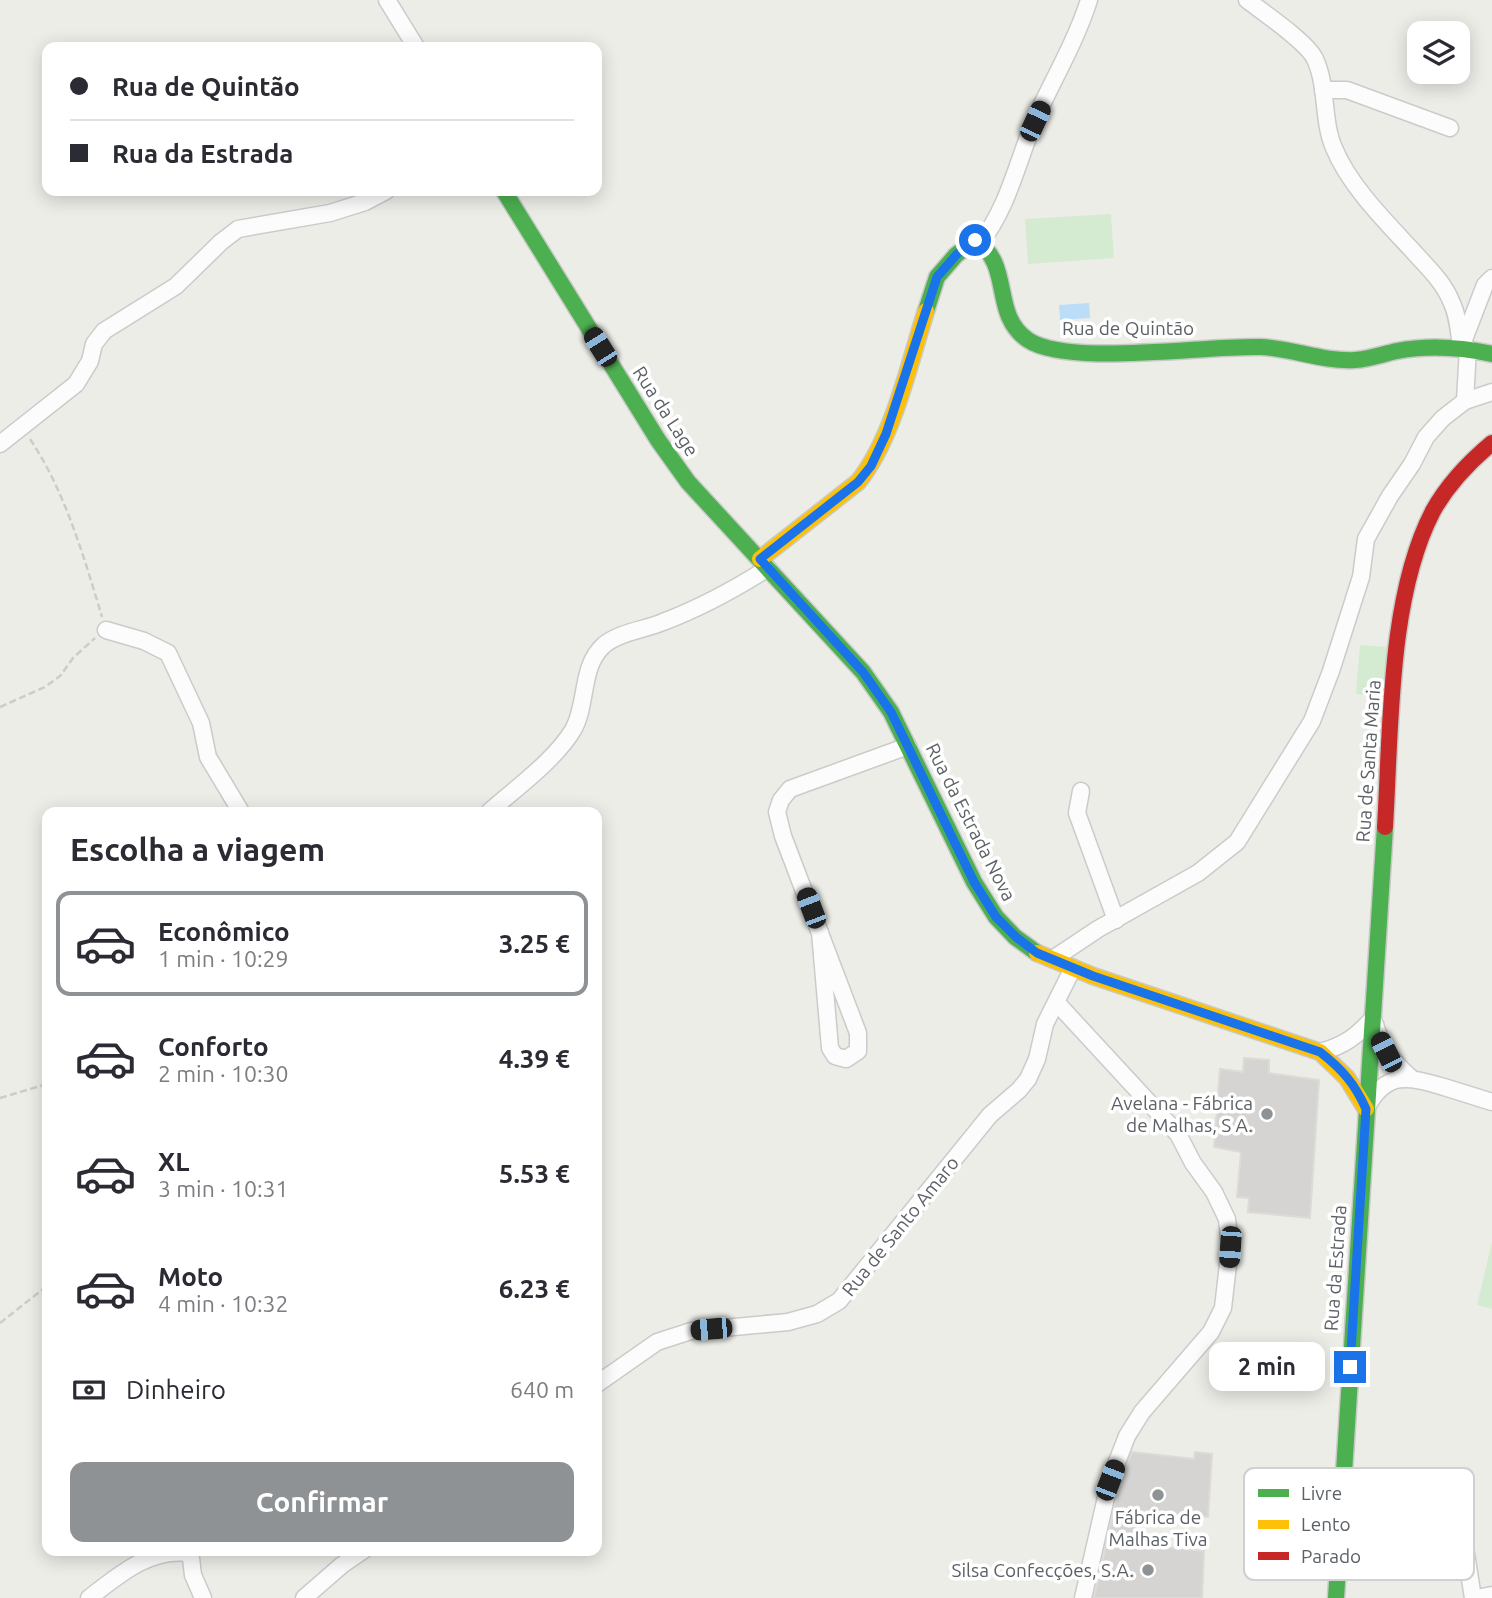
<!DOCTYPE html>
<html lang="pt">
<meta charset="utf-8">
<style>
body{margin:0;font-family:Ubuntu,sans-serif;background:#f2f2f3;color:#2b2b33;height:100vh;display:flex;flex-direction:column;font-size:26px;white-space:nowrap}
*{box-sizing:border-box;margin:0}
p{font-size:23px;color:#7c7c81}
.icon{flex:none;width:38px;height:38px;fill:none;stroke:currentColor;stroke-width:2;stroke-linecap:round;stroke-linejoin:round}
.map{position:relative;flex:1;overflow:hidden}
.drawer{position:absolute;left:42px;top:807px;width:560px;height:749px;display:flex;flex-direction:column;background:#fff;border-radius:14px;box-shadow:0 4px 18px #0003}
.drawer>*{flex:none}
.guide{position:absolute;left:42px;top:42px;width:560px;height:154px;border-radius:14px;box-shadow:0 4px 18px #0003;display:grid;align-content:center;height:154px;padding:0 28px;background:#fff}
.tools{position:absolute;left:1407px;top:21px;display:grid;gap:14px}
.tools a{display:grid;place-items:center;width:63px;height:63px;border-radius:14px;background:#fff;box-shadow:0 4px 18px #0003;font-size:35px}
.end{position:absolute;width:32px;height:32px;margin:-16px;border:9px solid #1a73e8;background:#fff;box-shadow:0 0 0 4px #fff}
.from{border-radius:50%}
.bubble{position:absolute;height:49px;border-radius:14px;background:#fff;box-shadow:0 4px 18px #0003;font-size:23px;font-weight:700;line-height:49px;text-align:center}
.car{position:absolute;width:21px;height:42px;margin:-21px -10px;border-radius:9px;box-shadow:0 0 5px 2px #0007;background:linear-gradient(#222 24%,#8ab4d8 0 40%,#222 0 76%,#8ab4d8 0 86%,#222 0)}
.guide b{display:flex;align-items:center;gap:24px;height:66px;font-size:26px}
.guide b+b{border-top:2px solid #e1e1e2}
.guide i{width:18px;height:18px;background:#2b2b33}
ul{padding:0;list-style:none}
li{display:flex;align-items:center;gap:21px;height:105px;margin:0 14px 10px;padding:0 14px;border:4px solid transparent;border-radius:14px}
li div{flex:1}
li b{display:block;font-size:26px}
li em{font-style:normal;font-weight:700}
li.on{border-color:#8f9294}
li>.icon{width:63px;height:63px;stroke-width:1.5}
h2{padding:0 28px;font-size:32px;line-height:84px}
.pay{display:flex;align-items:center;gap:18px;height:77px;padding:0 28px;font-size:26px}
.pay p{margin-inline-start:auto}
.button{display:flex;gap:14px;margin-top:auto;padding:14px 28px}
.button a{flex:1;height:80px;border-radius:14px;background:#8f9294;color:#fff;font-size:28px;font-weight:700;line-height:80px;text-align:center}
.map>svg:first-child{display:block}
.green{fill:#d4ebd2}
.water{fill:#bbddf8}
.building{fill:#d5d4d2;stroke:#dcdbd6;stroke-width:2}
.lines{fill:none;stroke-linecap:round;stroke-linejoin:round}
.street-casing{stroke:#cacbca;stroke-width:19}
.fast-casing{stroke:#c9cac8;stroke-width:19}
.slow-casing{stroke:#c9cac8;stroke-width:19}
.jam-casing{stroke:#c9cac8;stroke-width:19}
.path{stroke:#c9cecb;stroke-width:2.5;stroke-dasharray:7 3.5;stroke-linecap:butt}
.street{stroke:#fcfcfc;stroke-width:16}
.fast{stroke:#4caf50;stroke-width:16}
.slow{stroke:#ffc107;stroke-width:16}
.jam{stroke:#c62828;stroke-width:16}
.route{stroke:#1a73e8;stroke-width:9}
.poi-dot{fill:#8f9294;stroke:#fff;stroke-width:2.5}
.labels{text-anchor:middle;stroke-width:7;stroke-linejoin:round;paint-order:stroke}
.street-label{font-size:19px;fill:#5c6166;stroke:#fff}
.poi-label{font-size:19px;fill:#5c6166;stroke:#fff;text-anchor:end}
.key{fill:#fff;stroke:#ced0d1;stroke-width:2}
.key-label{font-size:19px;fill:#5c6166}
</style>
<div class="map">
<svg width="1492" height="1598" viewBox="0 0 1492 1598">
<rect width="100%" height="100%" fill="#edede8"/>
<g class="green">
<polygon points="1111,214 1114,258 1028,264 1025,219"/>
<polygon points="1360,645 1389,647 1384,697 1356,694"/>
<polygon points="1492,1242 1492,1309 1477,1305"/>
</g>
<polygon class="water" points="1089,303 1090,318 1060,320 1059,305"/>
<g class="building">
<polygon points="1244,1058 1269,1060 1269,1073 1319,1080 1310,1218 1248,1212 1249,1198 1237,1197 1241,1152 1214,1147 1220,1069 1243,1072"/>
<polygon points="1132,1452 1194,1459 1195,1452 1212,1454 1208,1517 1135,1510 1134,1544 1204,1551 1202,1598 1094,1598 1120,1483"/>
</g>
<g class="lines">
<defs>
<g id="street">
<polyline points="387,0 416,47"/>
<path d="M1247 0C1264 13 1307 42 1315 59 1328 87 1322 121 1334 148 1349 185 1385 221 1412 250 1426 266 1443 281 1451 301 1458 315 1459 332 1461 348"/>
<polyline points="1323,90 1347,90 1450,128"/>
<path d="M980 243C1008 208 1018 160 1035 119 1053 80 1076 41 1089 0"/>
<polyline points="1463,342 1485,285 1492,278"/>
<polyline points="1465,401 1468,348"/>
<polyline points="0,444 76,384 90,361 94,344 104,331 176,286 221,242 238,229 330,213 365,202 386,191"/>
<polyline points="106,630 144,641 168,653 201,723 208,757 241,812"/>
<polyline points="1081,791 1077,813 1116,920"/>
<path d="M489 812C516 788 555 760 573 730 588 704 580 666 604 645 620 632 644 630 663 622 700 608 735 589 768 568"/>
<polyline points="820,932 830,1048 835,1056 846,1059 858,1051 858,1033 783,836 777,812 781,800 790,789 908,746"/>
<polyline points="1053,959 1098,929 1198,873 1237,842 1312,721 1331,671 1361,577 1366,539 1390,496 1412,464 1426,437 1443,418 1465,401 1492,392"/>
<polyline points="1057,1003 1178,1134 1193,1163 1214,1192 1227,1219 1230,1247 1223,1308 1211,1332 1142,1412 1127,1436 1110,1480 1083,1598"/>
<path d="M1375 1024C1381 1047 1393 1062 1411 1078"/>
<path d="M1320 1052C1344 1046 1357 1036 1373 1018"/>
<path d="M1367 1107C1387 1070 1409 1077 1444 1087 1460 1092 1476 1097 1492 1102"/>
<polyline points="597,1384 657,1342 691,1331 788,1322 817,1314 839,1301 990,1115 1019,1090 1028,1079 1037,1059 1045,1024 1073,968"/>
<polyline points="1457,1496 1473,1598"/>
<polyline points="190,1550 193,1575 203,1598"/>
<path d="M89 1598C119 1575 149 1548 189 1553"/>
<polyline points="304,1598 342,1565 364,1550"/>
<polyline points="1476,1598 1492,1595"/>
</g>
<g id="fast">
<polyline points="504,191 658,440 688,482 863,672 891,712 974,882 996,917 1015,937 1037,953"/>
<path d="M926 311 937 277 956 255 975 240C1014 265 990 314 1028 340 1069 367 1207 345 1260 347 1292 348 1323 362 1355 360 1369 359 1383 354 1397 351 1429 345 1460 347 1492 354"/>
<polyline points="1336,1598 1385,827"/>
</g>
<g id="slow">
<path d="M760 559 858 482C893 439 909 364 926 311"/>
<polyline points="1037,953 1093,976 1320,1052 1347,1078 1366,1109"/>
</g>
<path id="jam" d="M1385 827C1391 731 1388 597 1433 511 1448 484 1468 463 1492 443"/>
</defs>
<use href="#street" class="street-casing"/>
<use href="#fast" class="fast-casing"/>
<use href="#slow" class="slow-casing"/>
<use href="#jam" class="jam-casing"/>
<g class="path">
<path d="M30 439C65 491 84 557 102 617"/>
<polyline points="0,707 45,687 60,676 73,658 95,638"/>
<polyline points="0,1098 47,1084"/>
<polyline points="0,1323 47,1286"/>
</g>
<use href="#street" class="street"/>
<use href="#fast" class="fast"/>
<use href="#slow" class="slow"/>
<use href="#jam" class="jam"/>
</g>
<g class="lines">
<path class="route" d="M975 240 957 254 937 277 886 434 871 466 858 482 760 559 863 672 891 712 974 882 996 917 1016 937 1037 953 1093 976 1320 1052C1342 1069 1355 1084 1366 1109L1350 1367"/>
</g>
<g class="poi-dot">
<circle cx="1267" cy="1114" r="7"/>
<circle cx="1158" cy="1495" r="7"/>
<circle cx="1148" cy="1570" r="7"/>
</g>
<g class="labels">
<g class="street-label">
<text x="1128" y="335">Rua de Quintão</text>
<text transform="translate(666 411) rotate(57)" y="7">Rua da Lage</text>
<text transform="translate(1368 761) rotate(-86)" y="7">Rua de Santa Maria</text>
<text transform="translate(971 822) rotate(63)" y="7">Rua da Estrada Nova</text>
<text transform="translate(900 1226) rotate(-51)" y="7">Rua de Santo Amaro</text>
<text transform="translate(1335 1268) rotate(-86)" y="7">Rua da Estrada</text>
</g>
<g class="poi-label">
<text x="1253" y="1110">Avelana - Fábrica<tspan x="1253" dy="22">de Malhas, S A.</tspan></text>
<text x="1158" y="1524" text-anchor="middle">Fábrica de<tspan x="1158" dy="22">Malhas Tiva</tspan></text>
<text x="1134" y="1577">Silsa Confecções, S.A.</text>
</g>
</g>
<rect x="1244" y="1468" width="230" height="112" rx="10" class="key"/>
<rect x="1258" y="1489" width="31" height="8" fill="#4caf50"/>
<rect x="1258" y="1520" width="31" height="9" fill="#ffc107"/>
<rect x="1258" y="1552" width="31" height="8" fill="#c62828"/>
<g class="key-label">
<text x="1301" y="1500">Livre</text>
<text x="1301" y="1531">Lento</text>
<text x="1301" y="1563">Parado</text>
</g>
</svg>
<div class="tools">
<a><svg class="icon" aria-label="layers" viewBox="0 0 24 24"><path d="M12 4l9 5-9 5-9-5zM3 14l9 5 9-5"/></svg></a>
</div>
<i class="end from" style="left:975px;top:240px"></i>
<i class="end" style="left:1350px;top:1367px"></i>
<div class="bubble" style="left:1209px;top:1342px;width:116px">2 min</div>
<i class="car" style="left:1035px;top:121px;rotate:25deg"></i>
<i class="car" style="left:600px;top:347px;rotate:328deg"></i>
<i class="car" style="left:811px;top:908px;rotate:339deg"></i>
<i class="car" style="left:1386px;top:1052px;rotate:333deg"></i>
<i class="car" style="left:1230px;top:1247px;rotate:184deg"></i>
<i class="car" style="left:711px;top:1329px;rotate:265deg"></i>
<i class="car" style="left:1110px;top:1480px;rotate:21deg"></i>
<div class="guide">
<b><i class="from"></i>Rua de Quintão</b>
<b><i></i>Rua da Estrada</b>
</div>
<section class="drawer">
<h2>Escolha a viagem</h2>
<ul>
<li class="on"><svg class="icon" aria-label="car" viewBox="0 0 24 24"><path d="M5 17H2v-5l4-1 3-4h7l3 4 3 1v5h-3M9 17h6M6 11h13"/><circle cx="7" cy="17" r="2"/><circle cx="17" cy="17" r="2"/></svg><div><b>Econômico</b><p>1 min · 10:29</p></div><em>3.25 €</em></li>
<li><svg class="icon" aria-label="car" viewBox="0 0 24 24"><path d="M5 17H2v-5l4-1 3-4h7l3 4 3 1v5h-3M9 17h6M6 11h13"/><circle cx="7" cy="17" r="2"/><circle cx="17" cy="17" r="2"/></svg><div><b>Conforto</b><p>2 min · 10:30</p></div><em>4.39 €</em></li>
<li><svg class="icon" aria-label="car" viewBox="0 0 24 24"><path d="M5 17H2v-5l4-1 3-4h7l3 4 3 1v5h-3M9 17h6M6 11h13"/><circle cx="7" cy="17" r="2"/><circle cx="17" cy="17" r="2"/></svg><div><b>XL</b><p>3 min · 10:31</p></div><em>5.53 €</em></li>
<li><svg class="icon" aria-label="car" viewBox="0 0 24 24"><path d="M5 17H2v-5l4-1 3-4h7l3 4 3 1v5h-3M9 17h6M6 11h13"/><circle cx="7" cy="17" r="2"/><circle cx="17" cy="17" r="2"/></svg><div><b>Moto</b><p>4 min · 10:32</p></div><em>6.23 €</em></li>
</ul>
<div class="pay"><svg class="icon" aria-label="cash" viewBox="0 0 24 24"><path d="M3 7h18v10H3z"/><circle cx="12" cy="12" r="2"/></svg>Dinheiro<p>640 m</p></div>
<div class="button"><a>Confirmar</a></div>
</section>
</div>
